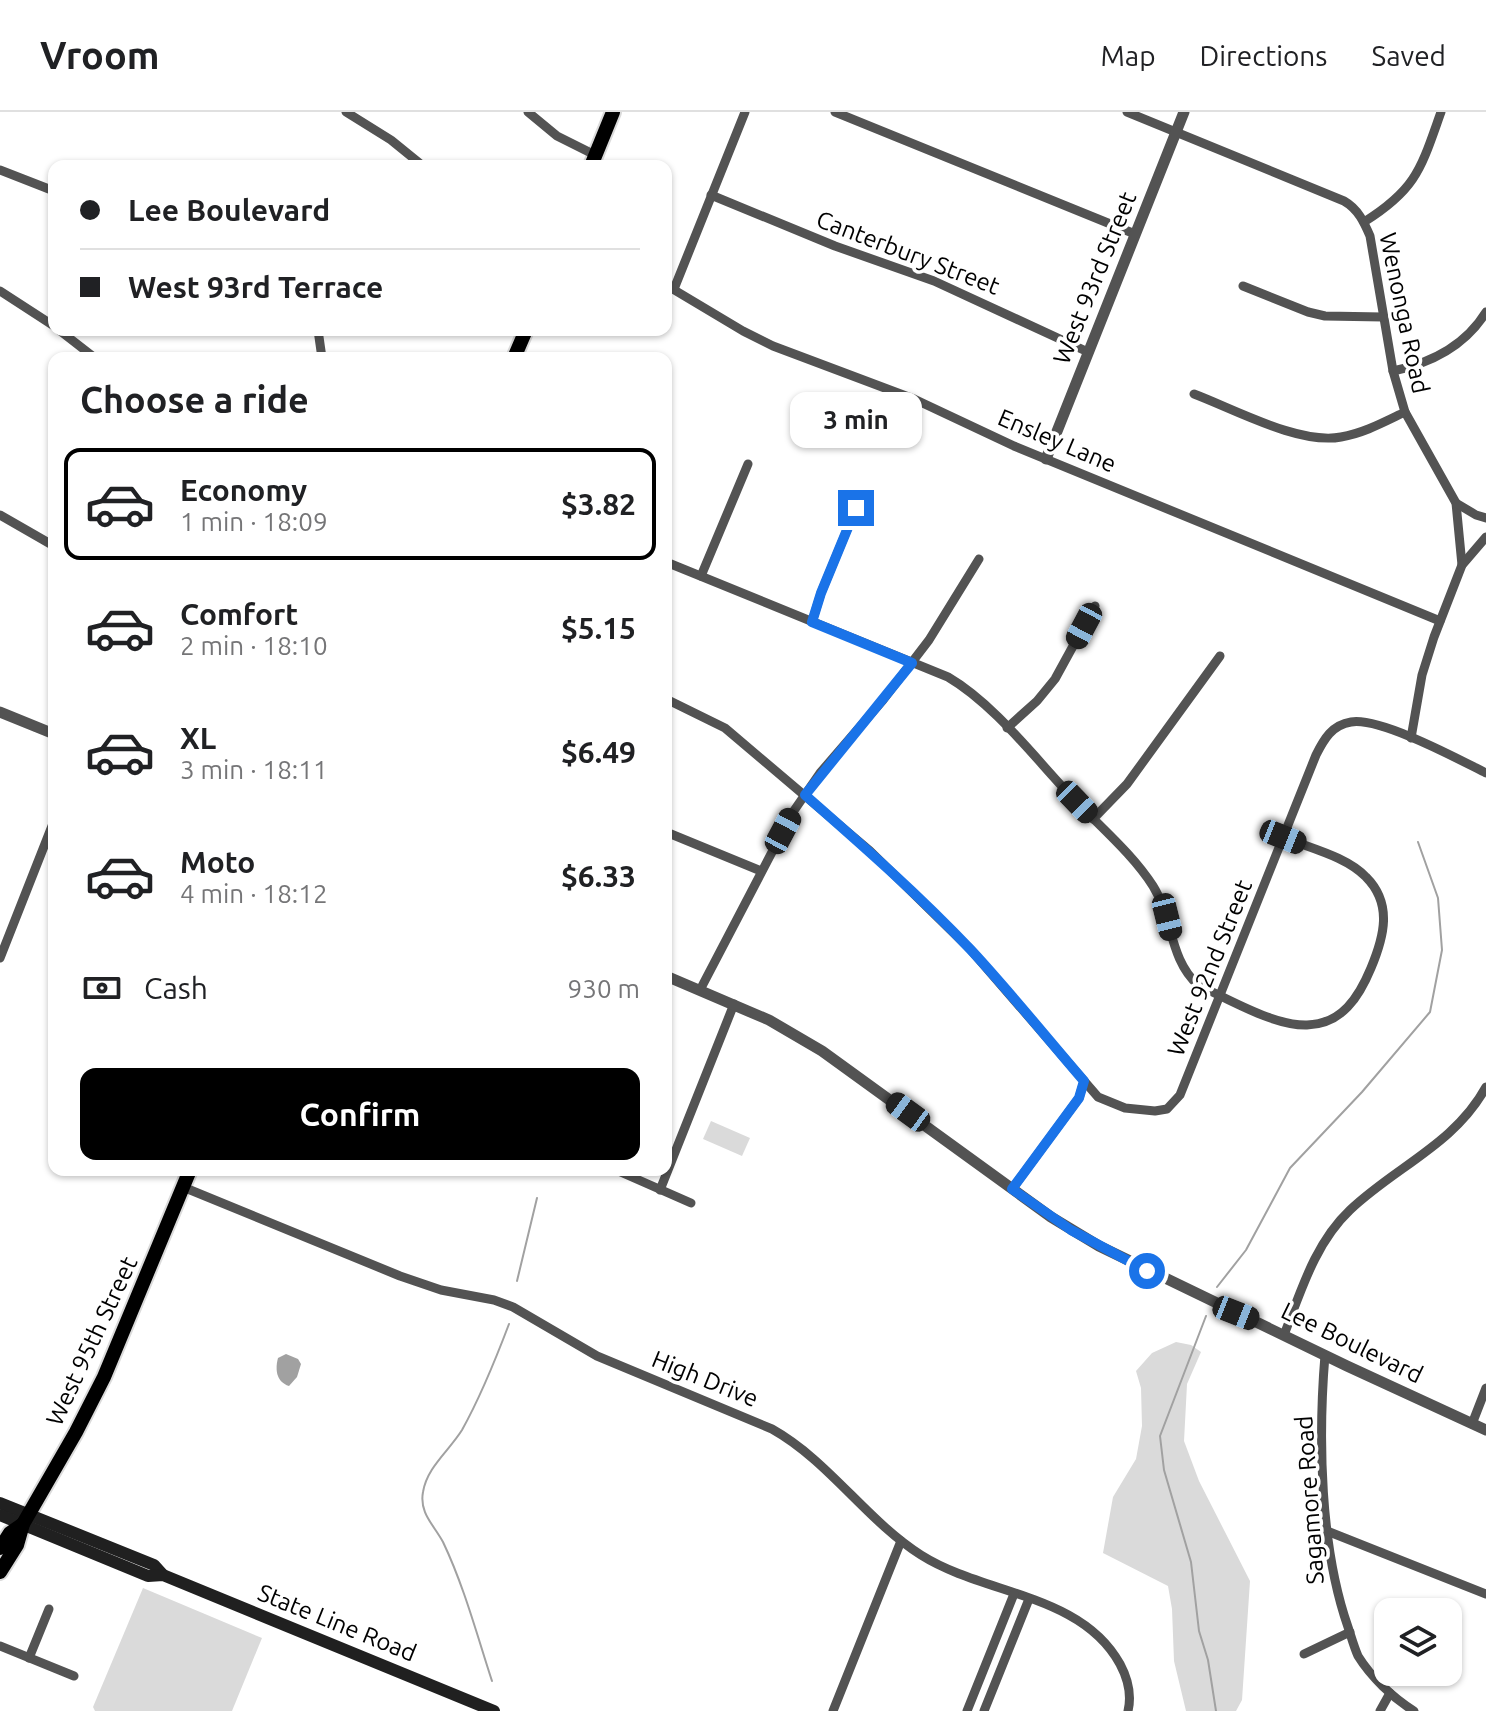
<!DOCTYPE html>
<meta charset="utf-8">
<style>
body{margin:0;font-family:Ubuntu,sans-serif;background:#f6f6f6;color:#202124;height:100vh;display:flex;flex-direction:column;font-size:30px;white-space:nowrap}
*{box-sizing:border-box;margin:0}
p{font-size:26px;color:#757577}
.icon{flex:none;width:44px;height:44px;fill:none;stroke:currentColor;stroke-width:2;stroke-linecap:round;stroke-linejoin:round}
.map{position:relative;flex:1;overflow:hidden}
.details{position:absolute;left:48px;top:240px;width:624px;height:824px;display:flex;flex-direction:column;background:#fff;border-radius:16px;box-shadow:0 2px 6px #0004}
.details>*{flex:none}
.guide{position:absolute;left:48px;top:48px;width:624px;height:176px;border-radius:16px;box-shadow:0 2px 6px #0004;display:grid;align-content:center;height:176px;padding:0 32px;background:#fff}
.buttons{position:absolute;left:1374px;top:1486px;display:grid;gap:16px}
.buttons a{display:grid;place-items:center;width:88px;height:88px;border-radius:16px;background:#fff;box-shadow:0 2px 6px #0004;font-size:40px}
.end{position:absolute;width:36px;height:36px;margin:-18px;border:10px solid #1a73e8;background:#fff;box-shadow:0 0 0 4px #fff}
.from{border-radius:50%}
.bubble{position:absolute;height:56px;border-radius:16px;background:#fff;box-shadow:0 2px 6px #0004;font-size:26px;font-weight:600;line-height:56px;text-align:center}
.car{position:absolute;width:24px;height:48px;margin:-24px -12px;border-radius:10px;box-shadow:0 0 6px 2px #0007;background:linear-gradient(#222 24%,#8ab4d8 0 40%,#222 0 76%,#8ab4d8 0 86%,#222 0)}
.guide b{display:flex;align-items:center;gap:28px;height:76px;font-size:30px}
.guide b+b{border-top:2px solid #e0e0e0}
.guide i{width:20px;height:20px;background:#202124}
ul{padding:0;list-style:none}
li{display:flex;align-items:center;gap:24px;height:112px;margin:0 16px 12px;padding:0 16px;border:4px solid transparent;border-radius:16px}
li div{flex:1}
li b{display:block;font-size:30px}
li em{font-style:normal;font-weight:600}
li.current{border-color:#000}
li>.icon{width:72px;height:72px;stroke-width:1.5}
h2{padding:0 32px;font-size:36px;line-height:96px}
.pay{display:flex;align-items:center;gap:20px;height:88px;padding:0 32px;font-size:30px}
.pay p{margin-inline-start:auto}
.cta{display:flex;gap:16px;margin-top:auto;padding:16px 32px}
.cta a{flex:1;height:92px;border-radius:16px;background:#000;color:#fff;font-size:32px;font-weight:600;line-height:92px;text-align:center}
header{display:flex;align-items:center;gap:48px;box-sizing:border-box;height:112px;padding:0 40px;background:#fff;border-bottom:2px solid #e0e0e0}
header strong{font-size:38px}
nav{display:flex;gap:44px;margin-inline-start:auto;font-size:28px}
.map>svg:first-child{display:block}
.green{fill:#dadada}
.water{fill:#a1a1a1}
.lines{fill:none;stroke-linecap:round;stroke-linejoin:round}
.stream{stroke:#a1a1a1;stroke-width:2}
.primary-casing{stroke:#dbdbdb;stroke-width:18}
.minor{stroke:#535353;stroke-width:9}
.tertiary{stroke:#535353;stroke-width:11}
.secondary{stroke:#202020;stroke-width:12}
.primary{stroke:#000;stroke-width:14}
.route{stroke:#1a73e8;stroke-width:10}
.labels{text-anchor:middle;stroke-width:7;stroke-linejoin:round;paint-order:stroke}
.street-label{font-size:24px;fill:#000;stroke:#fff}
</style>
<header>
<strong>Vroom</strong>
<nav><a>Map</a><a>Directions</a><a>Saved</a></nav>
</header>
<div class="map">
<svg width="1486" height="1599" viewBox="0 0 1486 1599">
<rect width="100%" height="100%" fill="#fff"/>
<g class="green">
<polygon points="711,1009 750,1026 742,1044 703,1027"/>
<polygon points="1176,1230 1191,1233 1201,1240 1187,1272 1184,1329 1199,1369 1250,1469 1242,1588 1236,1599 1186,1599 1174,1549 1172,1497 1168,1474 1103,1441 1113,1385 1136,1347 1142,1314 1141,1276 1136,1259 1152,1241"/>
<polygon points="143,1476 262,1526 232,1599 95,1599 93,1595"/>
</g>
<path class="water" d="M286 1242 298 1247 301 1252 297 1265 289 1274C276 1270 275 1257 278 1246Z"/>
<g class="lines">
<g class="stream">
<polyline points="517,1169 537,1086"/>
<polyline points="1217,1175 1246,1138 1290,1056 1362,980 1430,900 1442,838 1438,786 1418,730"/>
<polyline points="1206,1204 1160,1324 1164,1358 1191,1450 1199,1519 1208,1548 1216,1599"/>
<path d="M492 1569C477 1523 464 1474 443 1430 434 1413 419 1401 423 1380 427 1355 449 1339 462 1318 481 1284 495 1249 509 1212"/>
</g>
<defs>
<g id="primary">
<polyline points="591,54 613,0"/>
<polyline points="514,246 526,218"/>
<polyline points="0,1436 10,1421 23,1412"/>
<polyline points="0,1460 17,1433 23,1412 76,1320 104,1265 190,1058"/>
</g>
</defs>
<use href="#primary" class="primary-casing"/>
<g class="minor">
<polyline points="346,0 391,28 423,54"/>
<polyline points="528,0 557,24 595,43"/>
<polyline points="835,0 1135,122"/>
<path d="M1127 0 1344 89C1358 97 1364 110 1370 124L1393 259 1405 300 1456 391 1462 453"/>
<polyline points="0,58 54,79"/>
<polyline points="711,83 835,134 934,169 1088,240"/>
<path d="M1364 110C1417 77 1421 56 1441 0"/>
<polyline points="666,173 743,219 773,234 914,287 1014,334 1440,509"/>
<polyline points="1243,174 1308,200 1325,204 1383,205"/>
<polyline points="674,177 745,0"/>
<polyline points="0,179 54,214"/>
<polyline points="59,218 95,246"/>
<polyline points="318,218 322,246"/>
<path d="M1393 259C1431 251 1465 234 1486 200"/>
<path d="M1194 282C1234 297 1299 333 1341 325 1364 321 1384 310 1405 300"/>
<polyline points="1456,391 1476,403 1486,406"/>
<polyline points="0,403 54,434"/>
<path d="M666 450 948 565C994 592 1034 645 1071 684 1098 713 1132 741 1153 774 1173 806 1169 847 1198 873 1228 887 1274 914 1307 913 1342 912 1359 885 1371 856 1384 825 1393 792 1366 765 1346 744 1309 736 1283 725"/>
<polyline points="701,464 748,352"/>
<polyline points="812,510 821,481 856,396"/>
<path d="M666 587 725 616 870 739 970 837 1098 985 1125 996 1155 999 1167 997 1180 983 1316 643C1324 627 1332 613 1351 610 1380 605 1458 647 1486 661"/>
<polyline points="1007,616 1037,589 1055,567 1095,494"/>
<polyline points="1411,626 1422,563 1434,525 1462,453 1486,425"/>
<polyline points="1093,707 1127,672 1220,544"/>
<polyline points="666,720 761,759"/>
<polyline points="0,846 54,709"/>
<polyline points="700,878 793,700 820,661 883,588 929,528 979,447"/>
<polyline points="616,1058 691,1091"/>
<path d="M183 1075 400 1164 441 1178 494 1188 513 1195 597 1244 772 1317C829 1349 866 1408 921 1443 984 1483 1081 1481 1120 1552 1128 1567 1132 1582 1128 1599"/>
<polyline points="1012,1077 1079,986 1084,969"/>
<polyline points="660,1078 734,892"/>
<path d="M1284 1223C1301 1179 1315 1131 1350 1098 1395 1055 1455 1032 1486 975"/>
<path d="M1325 1243C1318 1327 1320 1435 1348 1515 1351 1524 1354 1535 1358 1544 1371 1565 1393 1586 1414 1599"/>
<polyline points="1472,1312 1486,1276"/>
<polyline points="1327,1419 1486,1482"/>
<polyline points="0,1534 74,1564"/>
<polyline points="1304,1542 1350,1520"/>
<polyline points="29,1546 49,1497"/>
<polyline points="833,1599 901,1429"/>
<polyline points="967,1599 1014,1482"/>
<polyline points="984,1599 1029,1487"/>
<polyline points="1380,1599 1390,1581"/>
</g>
<g class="tertiary">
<polyline points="1046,347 1184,0"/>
<polyline points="0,600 54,622"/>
<polyline points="666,864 769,908 822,939 1051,1105 1099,1134 1347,1254 1486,1318"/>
</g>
<g class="secondary">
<polyline points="0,1391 154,1453 163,1463"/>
<polyline points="0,1403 148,1464 163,1463 494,1599"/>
</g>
<use href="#primary" class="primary"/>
</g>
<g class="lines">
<path class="route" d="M856 396 821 481 812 510 912 551 805 683C862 733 919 783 971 838 1010 880 1046 925 1084 969L1079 986 1012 1077 1071 1118 1147 1159"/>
</g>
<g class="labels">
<g class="street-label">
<text transform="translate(908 141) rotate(21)" y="8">Canterbury Street</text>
<text transform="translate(1095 166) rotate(-68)" y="8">West 93rd Street</text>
<text transform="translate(1404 201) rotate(78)" y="8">Wenonga Road</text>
<text transform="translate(1057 329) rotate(23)" y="8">Ensley Lane</text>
<text transform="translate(1210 856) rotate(-68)" y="8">West 92nd Street</text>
<text transform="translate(92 1229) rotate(-65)" y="8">West 95th Street</text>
<text transform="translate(1352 1231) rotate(26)" y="8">Lee Boulevard</text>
<text transform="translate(705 1267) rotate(22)" y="8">High Drive</text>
<text transform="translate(1310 1388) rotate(-94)" y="8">Sagamore Road</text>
<text transform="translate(337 1511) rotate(22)" y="8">State Line Road</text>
</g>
</g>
</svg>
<div class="buttons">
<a><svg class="icon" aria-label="layers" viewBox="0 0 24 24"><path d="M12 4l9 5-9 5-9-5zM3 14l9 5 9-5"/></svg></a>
</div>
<i class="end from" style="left:1147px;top:1159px"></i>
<i class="end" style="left:856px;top:396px"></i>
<div class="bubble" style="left:790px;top:280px;width:132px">3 min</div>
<i class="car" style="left:1084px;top:514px;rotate:208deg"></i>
<i class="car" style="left:1077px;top:690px;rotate:136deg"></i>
<i class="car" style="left:783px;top:719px;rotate:28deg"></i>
<i class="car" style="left:1283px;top:725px;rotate:112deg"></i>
<i class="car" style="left:1167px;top:805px;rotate:166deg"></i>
<i class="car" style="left:908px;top:1000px;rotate:306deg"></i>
<i class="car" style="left:1236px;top:1201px;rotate:112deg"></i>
<div class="guide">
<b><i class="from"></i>Lee Boulevard</b>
<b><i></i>West 93rd Terrace</b>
</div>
<section class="details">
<h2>Choose a ride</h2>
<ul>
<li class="current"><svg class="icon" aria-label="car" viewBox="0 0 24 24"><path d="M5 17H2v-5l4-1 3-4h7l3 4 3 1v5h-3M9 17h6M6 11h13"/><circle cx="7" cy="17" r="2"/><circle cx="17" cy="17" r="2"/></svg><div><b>Economy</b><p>1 min · 18:09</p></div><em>$3.82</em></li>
<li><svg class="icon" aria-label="car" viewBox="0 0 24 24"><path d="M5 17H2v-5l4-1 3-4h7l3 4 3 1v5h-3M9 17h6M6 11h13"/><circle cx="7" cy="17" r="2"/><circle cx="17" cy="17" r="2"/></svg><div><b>Comfort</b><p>2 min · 18:10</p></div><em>$5.15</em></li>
<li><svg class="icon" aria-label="car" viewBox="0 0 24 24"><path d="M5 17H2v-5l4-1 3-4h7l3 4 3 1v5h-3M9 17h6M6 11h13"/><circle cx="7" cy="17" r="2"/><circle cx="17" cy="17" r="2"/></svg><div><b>XL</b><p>3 min · 18:11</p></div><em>$6.49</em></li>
<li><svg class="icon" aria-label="car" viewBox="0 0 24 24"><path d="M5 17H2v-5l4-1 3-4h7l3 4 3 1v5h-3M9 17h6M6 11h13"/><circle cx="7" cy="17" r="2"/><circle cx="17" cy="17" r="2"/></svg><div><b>Moto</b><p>4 min · 18:12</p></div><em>$6.33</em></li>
</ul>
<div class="pay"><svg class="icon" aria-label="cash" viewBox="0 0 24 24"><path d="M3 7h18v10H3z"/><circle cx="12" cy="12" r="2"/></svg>Cash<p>930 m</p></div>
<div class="cta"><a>Confirm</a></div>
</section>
</div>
